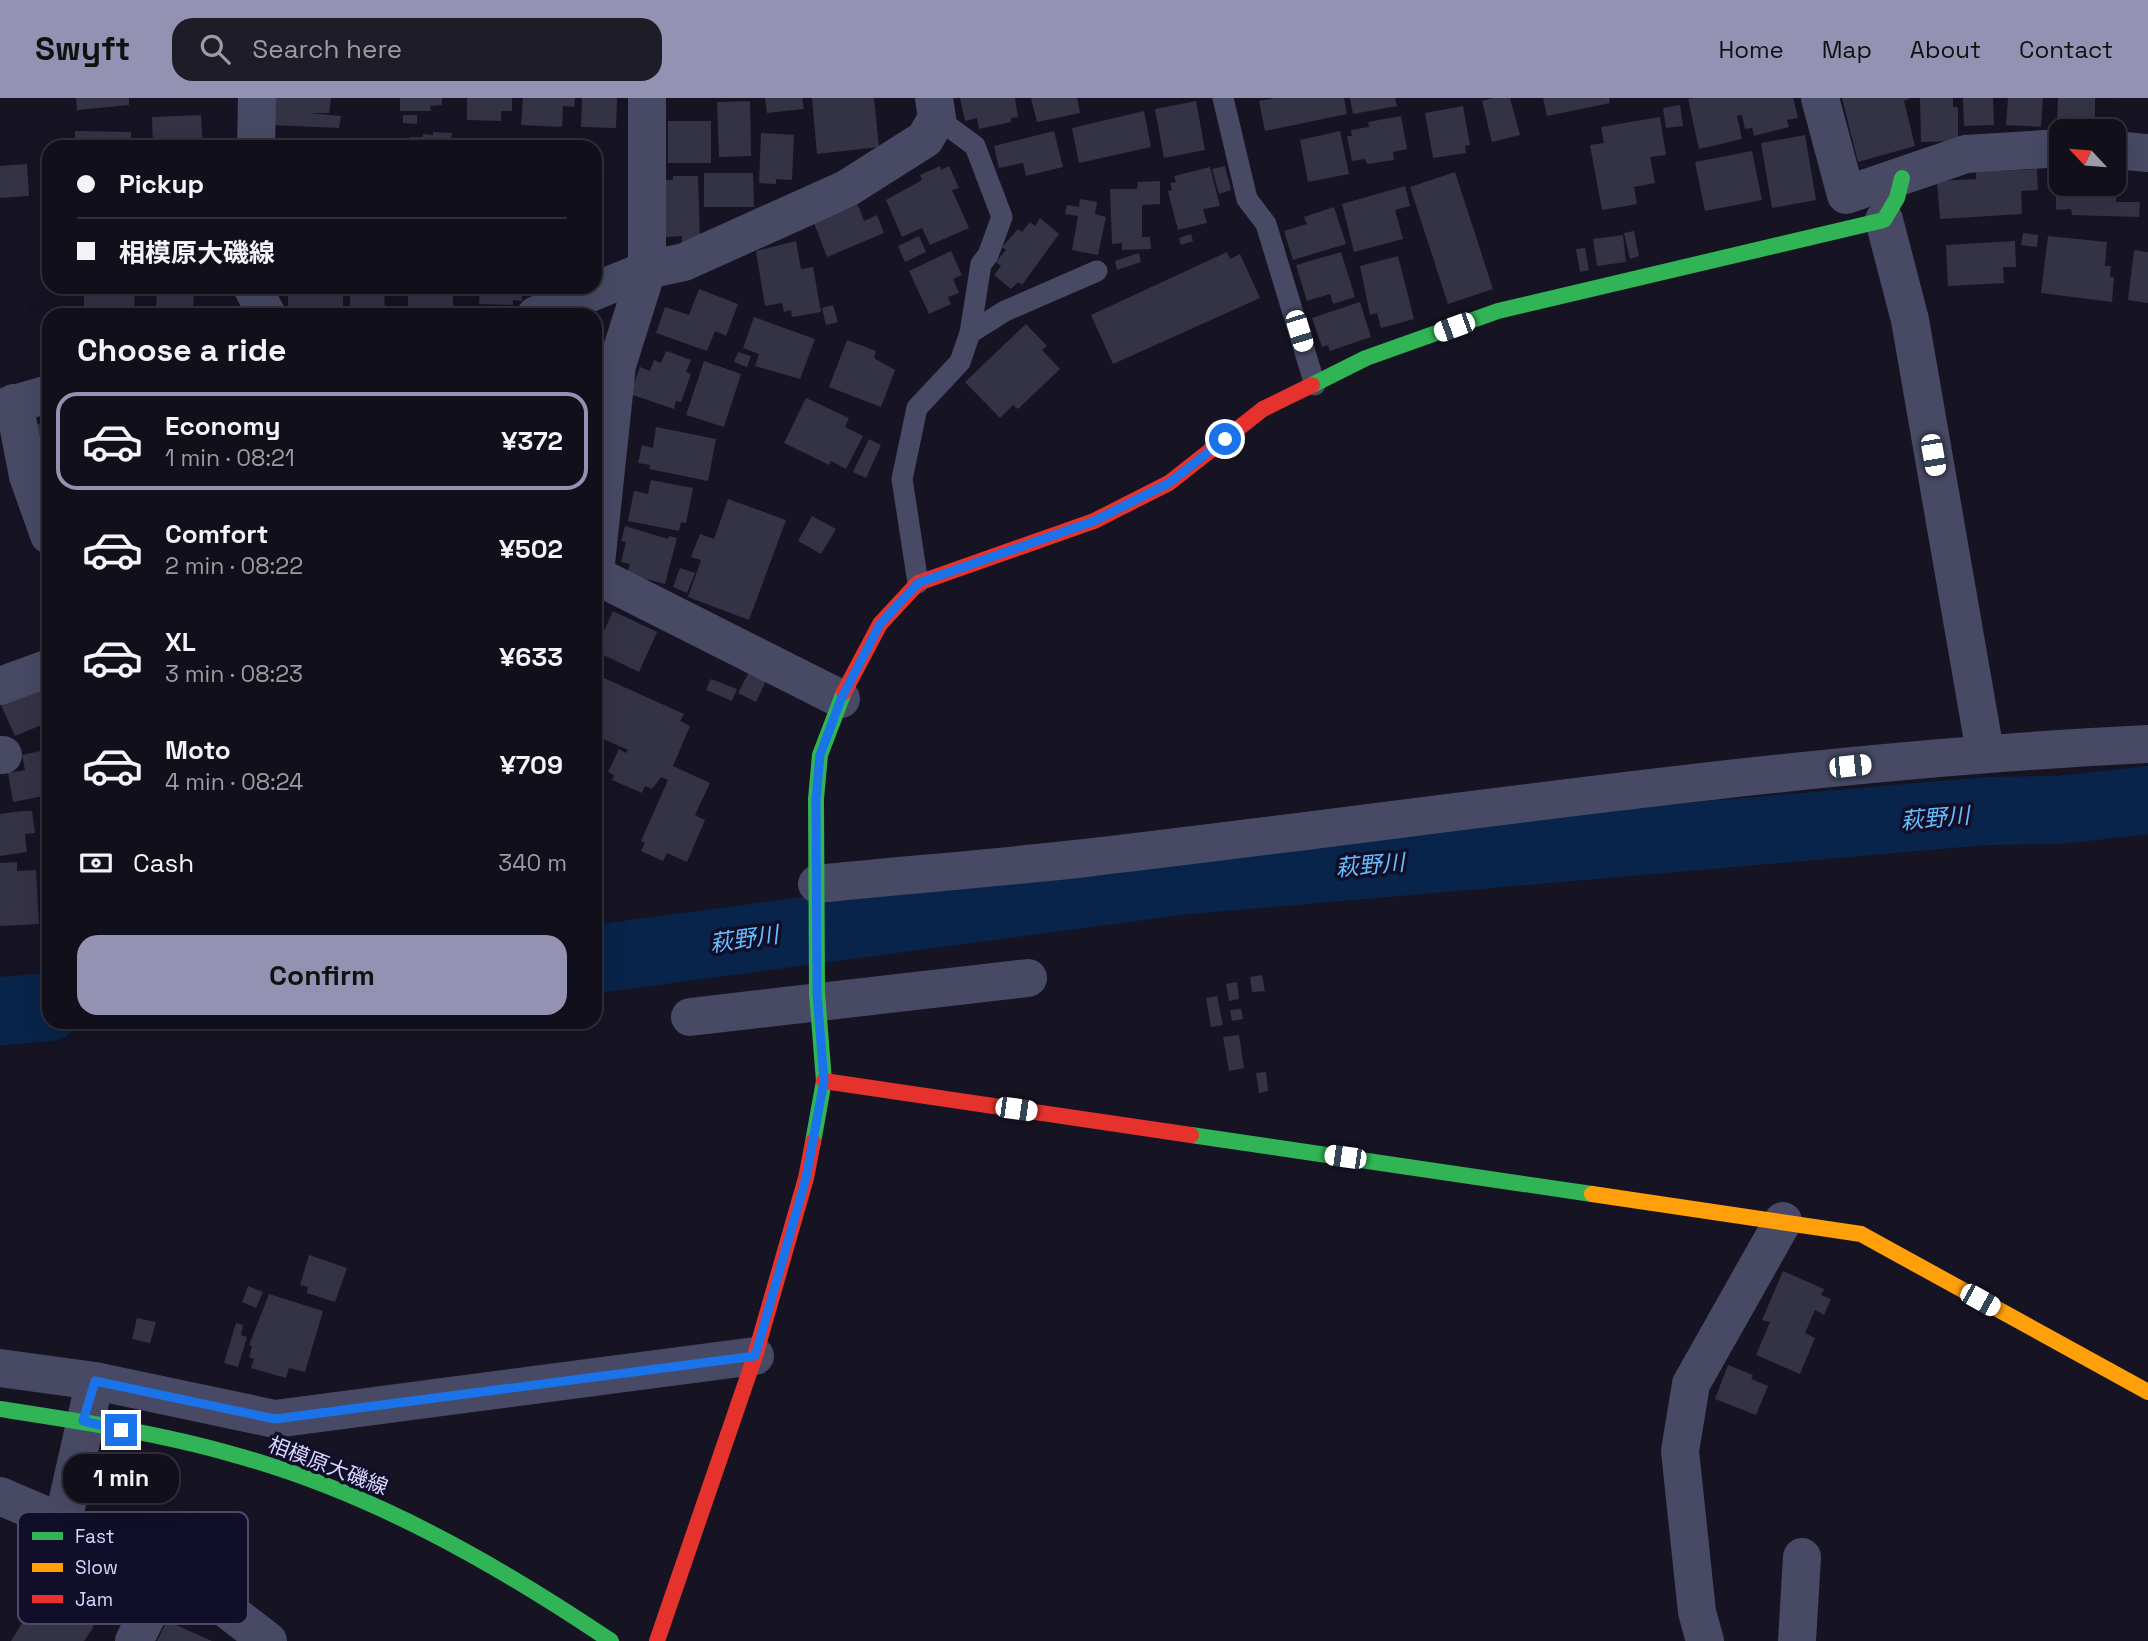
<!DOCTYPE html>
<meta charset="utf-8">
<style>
body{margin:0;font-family:"Space Grotesk","Noto Sans JP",sans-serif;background:#1e1d27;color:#f1f3f6;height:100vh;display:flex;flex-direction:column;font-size:26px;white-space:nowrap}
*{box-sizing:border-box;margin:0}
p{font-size:23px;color:#9c9ca2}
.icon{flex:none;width:38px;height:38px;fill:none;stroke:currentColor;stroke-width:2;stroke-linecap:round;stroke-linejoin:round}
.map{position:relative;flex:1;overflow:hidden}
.details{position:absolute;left:42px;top:210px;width:560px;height:721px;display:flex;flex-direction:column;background:#100f1a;border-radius:21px;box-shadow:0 7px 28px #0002,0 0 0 2px #302f39}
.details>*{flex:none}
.top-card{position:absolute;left:42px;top:42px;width:560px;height:154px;border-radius:21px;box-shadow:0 7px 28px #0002,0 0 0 2px #302f39;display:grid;align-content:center;height:154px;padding:0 35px;background:#100f1a}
.needle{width:46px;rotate:296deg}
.buttons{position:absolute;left:2049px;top:21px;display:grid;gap:14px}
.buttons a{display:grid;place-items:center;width:77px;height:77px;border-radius:14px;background:#100f1a;box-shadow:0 7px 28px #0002,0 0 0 2px #302f39;font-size:35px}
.end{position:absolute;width:32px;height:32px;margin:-16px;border:9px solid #1a73e8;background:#fff;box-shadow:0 0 0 4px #fff}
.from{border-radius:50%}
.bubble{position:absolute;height:49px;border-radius:21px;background:#100f1a;box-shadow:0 7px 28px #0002,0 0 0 2px #302f39;font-size:23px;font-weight:700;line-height:49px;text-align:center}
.car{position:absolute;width:21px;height:42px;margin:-21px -10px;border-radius:9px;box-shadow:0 0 5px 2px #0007;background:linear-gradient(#fff 24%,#345 0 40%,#fff 0 76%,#345 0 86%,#fff 0)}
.top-card b{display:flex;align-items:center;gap:24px;height:66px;font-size:26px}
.top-card b+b{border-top:2px solid #302f39}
.top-card i{width:18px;height:18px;background:#f1f3f6}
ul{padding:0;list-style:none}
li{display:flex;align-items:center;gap:21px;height:98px;margin:0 14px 10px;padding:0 21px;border:4px solid transparent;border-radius:21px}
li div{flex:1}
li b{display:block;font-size:26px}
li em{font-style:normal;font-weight:700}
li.selected{border-color:#9492b2}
li>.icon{width:63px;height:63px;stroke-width:1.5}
h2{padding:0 35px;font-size:32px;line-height:84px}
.pay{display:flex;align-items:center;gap:18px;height:77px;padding:0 35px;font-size:26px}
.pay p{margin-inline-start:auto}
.cta{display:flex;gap:14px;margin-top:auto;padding:14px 35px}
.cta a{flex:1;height:80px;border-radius:21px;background:#9492b2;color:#111;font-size:28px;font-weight:700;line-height:80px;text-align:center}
header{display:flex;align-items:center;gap:42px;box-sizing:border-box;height:98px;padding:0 35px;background:#9492b2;color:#111}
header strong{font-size:33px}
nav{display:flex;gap:38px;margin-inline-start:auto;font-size:24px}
.search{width:490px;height:63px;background:#1e1d27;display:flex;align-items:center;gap:18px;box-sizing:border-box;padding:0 24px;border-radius:21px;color:#9c9ca2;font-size:26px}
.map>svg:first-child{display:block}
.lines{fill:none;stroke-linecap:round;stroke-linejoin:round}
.river{stroke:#09244a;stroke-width:68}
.building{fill:#343245}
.lane{stroke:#484964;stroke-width:21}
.street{stroke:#484964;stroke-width:38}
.fast{stroke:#30b455;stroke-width:16}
.slow{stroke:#ff9f0a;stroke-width:16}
.jam{stroke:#e5322d;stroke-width:16}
.route{stroke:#1a73e8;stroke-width:9}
.labels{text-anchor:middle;stroke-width:7;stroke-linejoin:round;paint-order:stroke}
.street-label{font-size:21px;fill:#d8d6ff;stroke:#110e29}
.water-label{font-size:23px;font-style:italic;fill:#64c0ff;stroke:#110e29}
.key{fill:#110e29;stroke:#4d4a69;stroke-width:2}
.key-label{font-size:19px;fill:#d8d6ff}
</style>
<header>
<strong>Swyft</strong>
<div class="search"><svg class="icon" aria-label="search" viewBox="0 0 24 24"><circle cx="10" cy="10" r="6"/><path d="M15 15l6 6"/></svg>Search here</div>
<nav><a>Home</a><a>Map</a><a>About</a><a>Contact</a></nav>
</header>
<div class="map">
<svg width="2148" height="1543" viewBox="0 0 2148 1543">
<rect width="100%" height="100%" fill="#161423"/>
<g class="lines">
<g class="river">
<polyline points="595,861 1179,783 1986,713 2059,712 2148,702"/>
<polyline points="0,913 49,909"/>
</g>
</g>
<g class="building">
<polygon points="76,0 129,0 129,7 77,12"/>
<polygon points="273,0 331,0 329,15 308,15 341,18 339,30 271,27"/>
<polygon points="400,0 442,0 442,7 430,8 431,13 400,13"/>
<polygon points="467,0 512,0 512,13 501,13 501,23 467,22"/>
<polygon points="523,0 575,0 574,9 563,8 562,29 521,27"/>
<polygon points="582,0 617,0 616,30 581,29"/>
<polygon points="765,0 802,0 804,11 767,15"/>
<polygon points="812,0 874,0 879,49 817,56"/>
<polygon points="960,0 1015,0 1018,19 1011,20 1011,24 979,31 977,20 965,23"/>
<polygon points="1031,0 1077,0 1080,15 1037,24"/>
<polygon points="1275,0 1344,0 1347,16 1265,33 1259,3"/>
<polygon points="1350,0 1395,0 1397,8 1353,16"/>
<polygon points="1493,0 1510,0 1520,37 1492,44 1482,3"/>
<polygon points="1543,0 1609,0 1610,5 1547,18"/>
<polygon points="1694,0 1793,0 1798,20 1787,22 1789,29 1754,38 1752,30 1745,31 1742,17 1737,18 1742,41 1699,51 1688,1"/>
<polygon points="1842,0 1911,0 1904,3 1915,48 1858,64"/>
<polygon points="1920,0 1953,0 1953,9 1958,9 1958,43 1921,44"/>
<polygon points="1963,0 1993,0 1994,27 1964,28"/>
<polygon points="2008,0 2043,0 2041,29 2006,27"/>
<polygon points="2058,0 2095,0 2095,27 2057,26"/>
<polygon points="750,3 751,58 719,59 717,4"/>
<polygon points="1196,3 1205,52 1164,60 1155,11"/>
<polygon points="1680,7 1683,28 1666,30 1663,10"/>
<polygon points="1463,8 1470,47 1465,48 1466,55 1433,60 1425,15"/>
<polygon points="1144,13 1151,49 1079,65 1072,30"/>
<polygon points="201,17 203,49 153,49 152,19"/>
<polygon points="403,17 417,17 417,26 403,25"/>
<polygon points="1401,18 1407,51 1393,54 1394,62 1367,66 1365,61 1352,63 1347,38 1352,38 1351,32 1369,29 1368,24"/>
<polygon points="1660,19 1666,57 1650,59 1655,85 1634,89 1637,106 1602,112 1590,47 1604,45 1601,29"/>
<rect x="668" y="23" width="43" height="42"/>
<polygon points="75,33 131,34 131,49 75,49"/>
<polygon points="1054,33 1063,69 1026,78 1023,65 999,70 994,48"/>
<polygon points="1340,33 1349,76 1308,84 1300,42"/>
<polygon points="433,34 452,35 451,43 464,44 464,49 410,49 410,39 423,39 423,36 433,37"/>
<polygon points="761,35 794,37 792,82 776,81 776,86 759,85"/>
<polygon points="1805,37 1816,102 1772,110 1761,45"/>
<polygon points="498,45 577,46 577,49 498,49"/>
<polygon points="1752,53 1762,102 1705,113 1695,64"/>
<polygon points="27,66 29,98 0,100 0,68"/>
<polygon points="2056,66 2062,66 2062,86 2110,86 2110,89 2117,89 2116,104 2140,104 2139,119 2072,117 2071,111 2056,112"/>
<polygon points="940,68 941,72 949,68 959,90 952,92 969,130 930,147 922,130 902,139 886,102 922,82 920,77"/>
<polygon points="1225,68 1231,92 1219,96 1212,71"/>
<polygon points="1210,69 1220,108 1203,111 1207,125 1178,132 1168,93 1172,92 1170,85 1176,84 1174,78"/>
<polygon points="2037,71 2038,92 2021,93 2022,116 1940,121 1937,83 1976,81 1976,74"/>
<polygon points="1455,74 1493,191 1448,206 1410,89"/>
<polygon points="704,75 753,75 754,109 704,109"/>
<polygon points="673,78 698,78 700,144 682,144 682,138 666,139 664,82 673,82"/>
<polygon points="1160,83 1160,106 1142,107 1142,139 1150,139 1151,151 1122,152 1122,145 1112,146 1110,91 1137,91 1138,84"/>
<polygon points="1405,88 1410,108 1395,112 1403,141 1354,154 1342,106"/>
<polygon points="1080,101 1097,104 1095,116 1106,119 1098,157 1072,152 1078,118 1065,116 1067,107 1079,109"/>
<polygon points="858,107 864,123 877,117 884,135 827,159 814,125"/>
<polygon points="1334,109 1346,146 1293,162 1284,133 1307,126 1304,119"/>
<polygon points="1040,120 1059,136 1022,187 1018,184 1011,191 994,177 1001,168 996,164 1006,152 1002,149 1018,131 1022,134 1030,124 1035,128"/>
<polygon points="1634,133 1639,158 1630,161 1624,135"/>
<polygon points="2023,135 2038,137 2037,149 2021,147"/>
<polygon points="1191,136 1193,143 1181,147 1179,140"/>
<polygon points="1623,137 1626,164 1597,168 1593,141"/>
<polygon points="919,138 926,154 905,164 898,148"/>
<polygon points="2048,138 2107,144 2105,168 2111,168 2110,179 2114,179 2112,204 2041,195"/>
<polygon points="796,143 801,171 813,169 821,214 792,219 791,212 784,214 782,205 765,208 756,153"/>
<polygon points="2015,143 2016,169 2003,169 2004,185 1948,188 1946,147"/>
<polygon points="1585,150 1589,172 1580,174 1576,151"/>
<polygon points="2134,152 2148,154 2148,205 2128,202"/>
<polygon points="951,153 962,177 953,181 959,195 948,199 951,206 929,216 909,173"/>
<polygon points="1227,154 1230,161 1240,156 1260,200 1113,266 1091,217"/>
<polygon points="1341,154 1355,199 1333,206 1330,196 1307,203 1296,167"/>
<polygon points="1139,155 1141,164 1117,172 1115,163"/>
<polygon points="1398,158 1414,221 1381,230 1377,215 1370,217 1360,168"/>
<polygon points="84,189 135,189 134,217 84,217"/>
<polygon points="157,189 194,189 193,217 156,217"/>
<polygon points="288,189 343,189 343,213 288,212"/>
<polygon points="355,189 384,189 385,217 350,217 350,190"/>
<rect x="408" y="189" width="45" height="28"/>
<polygon points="480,189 532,189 531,193 522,193 522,203 513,202 513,207 479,206"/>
<polygon points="699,191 738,206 726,238 715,233 707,253 656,235 665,209 689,217"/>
<polygon points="1360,204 1371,239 1330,253 1328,247 1322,249 1312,220"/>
<polygon points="833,207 838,224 826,227 822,210"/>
<polygon points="754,219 815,241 800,281 755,268 759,256 743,250"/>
<polygon points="1026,226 1047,248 1042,252 1060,271 1018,311 1013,307 1000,320 965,284"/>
<polygon points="847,242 876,253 874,260 895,272 881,309 829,289"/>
<polygon points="666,253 691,262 686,274 691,276 681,304 676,303 674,311 630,296 640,269 650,273 654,262 661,265"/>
<polygon points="738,254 751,258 747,269 734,264"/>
<polygon points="704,263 741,276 724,329 686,317"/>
<polygon points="806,300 849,320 845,329 863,338 846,371 831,363 829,367 784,345"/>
<polygon points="49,322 49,378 48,378 35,327"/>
<polygon points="656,329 716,341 708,383 649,371 650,367 638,365 642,347 653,350"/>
<polygon points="869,341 881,347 866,380 853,374"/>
<polygon points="651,382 693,390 686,425 681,424 679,433 628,423 634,393 648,396"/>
<polygon points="728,401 786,422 749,522 688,499 701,462 691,459 700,436 714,441"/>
<polygon points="812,418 836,431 821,456 798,443"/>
<polygon points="625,428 668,441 669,438 677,440 665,486 627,476 630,466 621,464 626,444 621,443"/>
<polygon points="680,470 695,475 687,495 673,489"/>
<polygon points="613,513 657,534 639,574 595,553"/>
<polygon points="749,574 766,583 756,604 738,595"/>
<polygon points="595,576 684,616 680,623 690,628 673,668 710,685 695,717 705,722 687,764 667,755 663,763 641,753 645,745 641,743 668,682 661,679 652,691 645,688 642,695 612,682 614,677 608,674 619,651 626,655 628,652 596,638 600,630 595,628"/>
<polygon points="711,581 737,591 732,603 706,592"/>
<polygon points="39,591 49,615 49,624 15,638 1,607"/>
<polygon points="49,651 49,697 13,704 8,675 25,672 22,657"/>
<polygon points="595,680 603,681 600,722 595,721"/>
<polygon points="21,713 32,713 35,735 25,736 27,754 0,758 0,716"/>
<polygon points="17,764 17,773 36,772 39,826 0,828 0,765"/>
<polygon points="49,764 49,792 46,793 43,765"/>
<polygon points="1262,877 1265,893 1252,894 1250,879"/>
<polygon points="1237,884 1239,901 1229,903 1226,886"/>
<polygon points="1217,898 1223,927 1211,929 1206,900"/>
<polygon points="1241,911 1243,921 1232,923 1230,912"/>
<polygon points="1239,937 1244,970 1229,973 1223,939"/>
<polygon points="1266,974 1268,993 1259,995 1256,975"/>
<polygon points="309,1157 347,1170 335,1204 307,1195 308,1189 300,1187"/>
<polygon points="1783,1173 1824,1191 1821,1197 1831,1201 1824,1217 1815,1212 1805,1235 1815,1240 1800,1276 1756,1257 1770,1224 1762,1222"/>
<polygon points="248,1188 263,1194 256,1210 242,1204"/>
<polygon points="269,1196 323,1213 305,1274 289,1270 286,1280 251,1270 254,1261 249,1259 252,1248 249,1247"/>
<polygon points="137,1220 156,1224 150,1245 132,1241"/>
<polygon points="236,1225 243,1227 241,1237 247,1239 238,1269 224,1265"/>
<polygon points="1728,1267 1753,1277 1751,1281 1768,1288 1756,1317 1715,1301"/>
<polygon points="49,1482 92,1509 84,1521 94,1528 84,1543 11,1543"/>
<polygon points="167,1523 212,1543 157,1543"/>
</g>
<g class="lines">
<g class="lane">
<polyline points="1223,0 1247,101 1266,126 1315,287"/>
<polyline points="937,20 975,48 1002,119 988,157 981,166 970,235"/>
<polyline points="918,485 902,381 917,310 960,264 970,235 1005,213 1097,173"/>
</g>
<g class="street">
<polyline points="1820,0 1846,97 1966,56 2062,50"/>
<polyline points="256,49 257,0"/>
<polyline points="2114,52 2148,55"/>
<polyline points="1884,122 1910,222 1985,654"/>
<polyline points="252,189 267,217"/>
<polyline points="536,217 647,172 684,164 846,91 925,41 937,20 934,0"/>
<polyline points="14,305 28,378 49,437"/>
<polyline points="0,310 49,296"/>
<polyline points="595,475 617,267 647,172 647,0"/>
<polyline points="595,477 841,601"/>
<polyline points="0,588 49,570"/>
<polyline points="0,657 3,657"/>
<path d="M817 786C906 777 996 770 1085 760 1439 719 1792 663 2148 646"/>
<polyline points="690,919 1028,880"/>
<polyline points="0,1270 95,1283 275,1321 755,1258"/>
<polyline points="0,1398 150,1462 225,1510 268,1543"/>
<polyline points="63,1423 92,1295"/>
<polyline points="134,1543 168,1476"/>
<polyline points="1705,1543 1697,1514 1680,1353 1691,1286 1783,1123"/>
<polyline points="1797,1543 1802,1459"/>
</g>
<g class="fast">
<polyline points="1312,287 1366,260 1498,213 1884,122 1897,100 1902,80"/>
<polyline points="1191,1037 1592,1096"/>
<polyline points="813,1044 824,983 817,895 816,701 820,657 844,594"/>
<path d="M0 1311C78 1323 159 1335 235 1357 370 1394 495 1465 611 1543"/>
</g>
<polyline class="slow" points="1592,1096 1861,1136 2148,1294"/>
<g class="jam">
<polyline points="844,594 880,526 918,485 1094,423 1169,385 1263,311 1312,287"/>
<polyline points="824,983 1191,1037"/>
<polyline points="657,1543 755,1258 806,1080 813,1044"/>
</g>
</g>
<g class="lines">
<polyline class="route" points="121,1332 83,1323 95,1283 275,1321 755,1258 806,1080 824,983 817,895 816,701 820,657 841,601 880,526 918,485 1094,423 1169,385 1225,341"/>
</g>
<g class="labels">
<g class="street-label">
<text transform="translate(328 1368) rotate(21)" y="7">相模原大磯線</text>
</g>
<g class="water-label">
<text transform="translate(1935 720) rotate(-5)" y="8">萩野川</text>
<text transform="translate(1370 767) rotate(-5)" y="8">萩野川</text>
<text transform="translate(744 841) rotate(-8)" y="8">萩野川</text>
</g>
</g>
<rect x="18" y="1414" width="230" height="112" rx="10" class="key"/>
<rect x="32" y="1434" width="31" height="8" fill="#30b455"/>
<rect x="32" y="1465" width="31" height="9" fill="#ff9f0a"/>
<rect x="32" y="1497" width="31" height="8" fill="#e5322d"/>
<g class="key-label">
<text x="75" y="1445">Fast</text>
<text x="75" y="1476">Slow</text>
<text x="75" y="1508">Jam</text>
</g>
</svg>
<div class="buttons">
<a><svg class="needle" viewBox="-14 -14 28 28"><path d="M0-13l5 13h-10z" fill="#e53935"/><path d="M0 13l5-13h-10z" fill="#9c9ca2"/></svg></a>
</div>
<i class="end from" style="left:1225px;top:341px"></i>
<i class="end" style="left:121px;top:1332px"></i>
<div class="bubble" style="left:63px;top:1356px;width:116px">1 min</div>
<i class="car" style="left:1454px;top:229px;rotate:250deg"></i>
<i class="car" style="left:1299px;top:233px;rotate:163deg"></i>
<i class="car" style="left:1933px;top:357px;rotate:170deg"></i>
<i class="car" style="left:1850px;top:668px;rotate:84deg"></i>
<i class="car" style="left:1016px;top:1011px;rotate:98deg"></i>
<i class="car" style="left:1345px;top:1059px;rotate:278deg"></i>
<i class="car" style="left:1980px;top:1202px;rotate:119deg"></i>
<div class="top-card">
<b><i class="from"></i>Pickup</b>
<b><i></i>相模原大磯線</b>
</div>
<section class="details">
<h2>Choose a ride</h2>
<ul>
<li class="selected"><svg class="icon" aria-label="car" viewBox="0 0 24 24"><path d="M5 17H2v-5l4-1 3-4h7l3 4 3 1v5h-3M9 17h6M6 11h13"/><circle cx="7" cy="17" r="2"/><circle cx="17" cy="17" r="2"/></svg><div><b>Economy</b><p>1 min · 08:21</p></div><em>¥372</em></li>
<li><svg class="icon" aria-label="car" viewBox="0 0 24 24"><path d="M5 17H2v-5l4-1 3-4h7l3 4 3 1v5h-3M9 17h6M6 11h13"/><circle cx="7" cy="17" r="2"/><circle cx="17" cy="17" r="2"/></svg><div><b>Comfort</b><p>2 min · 08:22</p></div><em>¥502</em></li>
<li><svg class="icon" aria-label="car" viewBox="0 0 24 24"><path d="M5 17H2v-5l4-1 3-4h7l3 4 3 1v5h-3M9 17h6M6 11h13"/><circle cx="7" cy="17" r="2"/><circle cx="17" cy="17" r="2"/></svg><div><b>XL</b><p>3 min · 08:23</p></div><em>¥633</em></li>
<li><svg class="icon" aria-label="car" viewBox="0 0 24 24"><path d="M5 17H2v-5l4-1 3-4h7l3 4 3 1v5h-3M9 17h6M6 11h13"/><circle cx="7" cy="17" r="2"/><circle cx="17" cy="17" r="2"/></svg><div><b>Moto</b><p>4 min · 08:24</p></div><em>¥709</em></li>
</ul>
<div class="pay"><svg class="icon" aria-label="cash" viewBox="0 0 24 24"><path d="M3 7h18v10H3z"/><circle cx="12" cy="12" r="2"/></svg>Cash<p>340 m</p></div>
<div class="cta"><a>Confirm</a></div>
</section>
</div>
